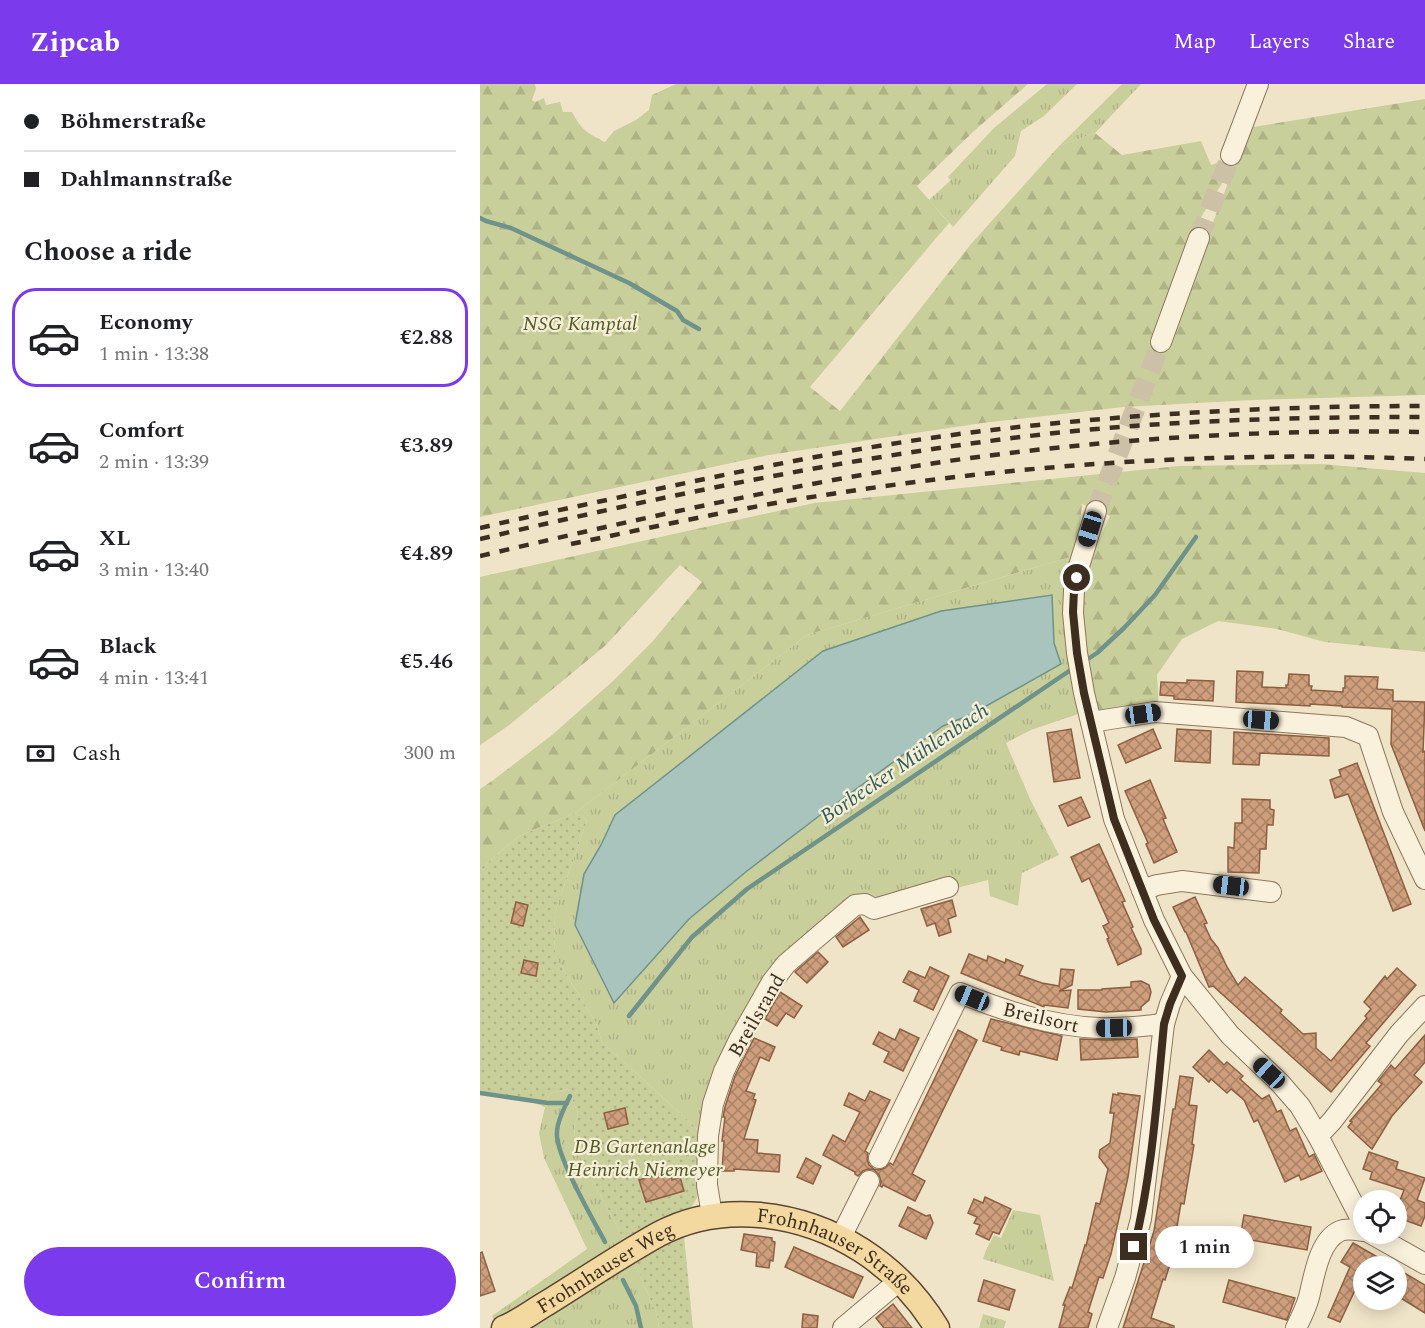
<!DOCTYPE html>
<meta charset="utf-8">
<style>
body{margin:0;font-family:Spectral,serif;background:#f6f6f6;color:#202124;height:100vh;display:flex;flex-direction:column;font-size:22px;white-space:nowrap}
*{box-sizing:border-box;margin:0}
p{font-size:20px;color:#757577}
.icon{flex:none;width:33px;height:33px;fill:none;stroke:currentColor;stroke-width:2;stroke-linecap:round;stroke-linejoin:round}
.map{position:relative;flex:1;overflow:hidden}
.drawer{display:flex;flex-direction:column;background:#fff;width:480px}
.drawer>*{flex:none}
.banner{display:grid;align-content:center;height:132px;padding:0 24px;background:#fff}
.fabs{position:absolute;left:873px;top:1106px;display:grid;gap:12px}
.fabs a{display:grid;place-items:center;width:54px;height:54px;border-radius:50%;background:#fff;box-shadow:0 3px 15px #0003;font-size:30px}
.end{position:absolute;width:27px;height:27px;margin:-14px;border:8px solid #3d2e20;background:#fff;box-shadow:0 0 0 3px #fff}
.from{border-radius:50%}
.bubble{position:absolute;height:42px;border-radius:21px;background:#fff;box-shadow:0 3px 15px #0003;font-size:20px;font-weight:600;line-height:42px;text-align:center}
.car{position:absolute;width:18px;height:36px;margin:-18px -9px;border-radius:8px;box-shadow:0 0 4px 2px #0007;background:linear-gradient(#222 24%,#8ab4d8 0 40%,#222 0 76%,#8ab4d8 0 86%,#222 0)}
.banner b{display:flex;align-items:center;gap:21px;height:57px;font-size:22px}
.banner b+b{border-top:2px solid #e0e0e0}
.banner i{width:15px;height:15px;background:#202124}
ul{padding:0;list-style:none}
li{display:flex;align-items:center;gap:18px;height:99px;margin:0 12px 9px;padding:0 12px;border:3px solid transparent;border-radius:24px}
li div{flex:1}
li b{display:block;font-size:22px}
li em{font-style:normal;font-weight:600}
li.current{border-color:#7c3aed}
li>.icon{width:54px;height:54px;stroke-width:1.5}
h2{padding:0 24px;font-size:27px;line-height:72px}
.pay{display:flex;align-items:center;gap:15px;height:66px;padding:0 24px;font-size:22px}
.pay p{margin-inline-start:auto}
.cta{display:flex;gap:12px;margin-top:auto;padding:12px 24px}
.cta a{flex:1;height:69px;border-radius:36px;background:#7c3aed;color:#fff;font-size:24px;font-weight:600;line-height:69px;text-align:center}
header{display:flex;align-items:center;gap:36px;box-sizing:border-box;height:84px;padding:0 30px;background:#7c3aed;color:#fff}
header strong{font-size:28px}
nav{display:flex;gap:33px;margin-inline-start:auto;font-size:21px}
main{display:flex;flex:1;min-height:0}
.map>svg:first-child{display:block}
.grass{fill:url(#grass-tufts)}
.forest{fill:url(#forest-firs);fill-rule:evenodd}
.garden{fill:url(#garden-dots)}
.water{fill:#a9c4bc;stroke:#6f938a;stroke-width:1.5}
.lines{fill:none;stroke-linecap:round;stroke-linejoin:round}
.stream{stroke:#6f938a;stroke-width:4.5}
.building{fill:url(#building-cross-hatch);stroke:#8d5f41;stroke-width:1.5}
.minor-tunnel{stroke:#ccc0a6;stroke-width:20;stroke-dasharray:20 10;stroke-linecap:butt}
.minor-casing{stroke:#8d765c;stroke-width:22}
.major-casing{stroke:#5b4430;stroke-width:27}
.minor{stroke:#faf1dc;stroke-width:20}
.major{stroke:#f3d9a0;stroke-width:24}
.rail{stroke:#3d2e20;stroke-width:4.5;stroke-dasharray:10 10;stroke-linecap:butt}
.route{stroke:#3d2e20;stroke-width:8}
.labels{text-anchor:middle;stroke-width:4.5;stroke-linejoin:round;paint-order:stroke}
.park-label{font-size:20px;font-style:italic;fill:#4d5a26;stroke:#f7eed8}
.street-label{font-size:20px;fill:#3d2e20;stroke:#f7eed8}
.water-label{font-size:21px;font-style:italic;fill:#2f5d5a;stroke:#f7eed8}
</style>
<header>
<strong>Zipcab</strong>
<nav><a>Map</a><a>Layers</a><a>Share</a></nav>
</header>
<main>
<section class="drawer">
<div class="banner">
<b><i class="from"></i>Böhmerstraße</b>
<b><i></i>Dahlmannstraße</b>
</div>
<h2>Choose a ride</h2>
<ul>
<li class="current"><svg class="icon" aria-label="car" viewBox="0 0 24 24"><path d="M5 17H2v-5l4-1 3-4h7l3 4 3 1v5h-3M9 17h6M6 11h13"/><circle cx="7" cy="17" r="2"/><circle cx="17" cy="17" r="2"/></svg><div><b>Economy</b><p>1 min · 13:38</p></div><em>€2.88</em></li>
<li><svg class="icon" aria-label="car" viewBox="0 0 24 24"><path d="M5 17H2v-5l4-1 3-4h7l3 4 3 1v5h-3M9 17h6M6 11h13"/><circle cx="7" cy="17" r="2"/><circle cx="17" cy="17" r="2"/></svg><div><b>Comfort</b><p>2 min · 13:39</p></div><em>€3.89</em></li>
<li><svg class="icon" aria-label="car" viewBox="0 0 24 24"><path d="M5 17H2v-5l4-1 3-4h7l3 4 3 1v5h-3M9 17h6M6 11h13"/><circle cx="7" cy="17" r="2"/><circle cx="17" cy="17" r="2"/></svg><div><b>XL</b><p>3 min · 13:40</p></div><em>€4.89</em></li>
<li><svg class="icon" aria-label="car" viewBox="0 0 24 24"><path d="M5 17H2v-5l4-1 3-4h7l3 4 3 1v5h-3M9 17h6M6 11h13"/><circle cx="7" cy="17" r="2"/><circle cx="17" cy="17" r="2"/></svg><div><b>Black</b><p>4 min · 13:41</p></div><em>€5.46</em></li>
</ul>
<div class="pay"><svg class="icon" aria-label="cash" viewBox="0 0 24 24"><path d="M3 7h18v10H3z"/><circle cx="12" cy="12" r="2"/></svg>Cash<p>300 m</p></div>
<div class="cta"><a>Confirm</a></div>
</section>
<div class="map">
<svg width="945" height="1244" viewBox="0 0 945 1244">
<defs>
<pattern id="grass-tufts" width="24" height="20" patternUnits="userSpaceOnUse" patternTransform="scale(1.5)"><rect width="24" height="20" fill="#c9cf9b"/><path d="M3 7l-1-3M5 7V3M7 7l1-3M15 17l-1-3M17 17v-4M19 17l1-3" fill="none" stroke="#aeb285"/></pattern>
<pattern id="forest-firs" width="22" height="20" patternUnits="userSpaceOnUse" patternTransform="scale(1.5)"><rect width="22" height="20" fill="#c9cf9b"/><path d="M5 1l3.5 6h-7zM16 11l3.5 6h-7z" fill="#aeb285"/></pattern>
<pattern id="garden-dots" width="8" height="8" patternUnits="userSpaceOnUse" patternTransform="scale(1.5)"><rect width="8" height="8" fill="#c9cf9b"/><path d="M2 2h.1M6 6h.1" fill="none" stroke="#aeb285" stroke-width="1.8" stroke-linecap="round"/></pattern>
<pattern id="building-cross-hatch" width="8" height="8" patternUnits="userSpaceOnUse" patternTransform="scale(1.5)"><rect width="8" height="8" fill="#cf9f7d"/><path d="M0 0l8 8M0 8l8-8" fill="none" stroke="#a98266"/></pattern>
</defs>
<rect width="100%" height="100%" fill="#f0e4c8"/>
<g class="grass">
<polygon points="567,0 597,0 564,32 541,47 535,72 473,143 449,116 471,96 468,93 514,44"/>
<polygon points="642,0 661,0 615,49 579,62"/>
<polygon points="597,471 607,627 551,646 526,659 551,717 579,771 542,789 538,822 510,812 508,796 469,806 385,818 304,877 225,1052 122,958 116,939 75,872 74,831 107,736 95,729 327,551"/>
<polygon points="88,1005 98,1029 94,1044 96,1064 146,1160 16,1241 12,1232 107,1165 64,1074 59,1049 65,1023 70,1009"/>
<polygon points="533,1126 560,1131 574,1197 503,1175 506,1166 514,1151 521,1154"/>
<polygon points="154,1177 177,1231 179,1244 46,1244"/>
<polygon points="503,1230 526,1237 524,1244 499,1244"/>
</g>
<g class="forest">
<path d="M0 0H55L56 5 52 16 55 18 64 14 66 21 80 18 83 28H92C102 47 108 49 125 58L134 47 156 36 169 26 172 11 196 0H548L494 47 437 102 469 139 330 303 360 327 491 160 579 62 615 49 642 71 721 57 731 81 760 71 773 43 945 15V311L773 316 644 323 502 339 289 371 0 433ZM757 75 690 252 669 259 702 193 720 135Z"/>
<polygon points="841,380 945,389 945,568 845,558 797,545 738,537 702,555 677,591 679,627 612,636 599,567 604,488 630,432 602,420 597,471 327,551 95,729 39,752 0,785 0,705 12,697 72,651 133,597 172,558 222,498 200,481 126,561 28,642 0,661 0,493 334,419 699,382"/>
</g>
<g class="garden">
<polygon points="95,729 107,736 74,831 75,872 116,939 122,958 225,1052 217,1114 210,1125 146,1160 96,1064 94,1044 98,1029 88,1005 70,1009 65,1023 40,1014 0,1008 0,785 39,752"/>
<polygon points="204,1152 213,1244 179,1244 177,1231 154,1177"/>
</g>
<polygon class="water" points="572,511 574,559 581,580 492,630 463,642 339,732 267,787 209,835 134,919 95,841 104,790 121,761 135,731 343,567 461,527"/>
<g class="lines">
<g class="stream">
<polyline points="0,134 6,137 31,144 149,199 197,227 203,236 219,245"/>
<polyline points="605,577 617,569 644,544 675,511 716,453"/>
<polyline points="149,932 212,853 267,805 595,583"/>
<polyline points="0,1009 68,1019 87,1019"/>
<path d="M90 1012C85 1023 78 1034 77 1047 74 1069 113 1135 125 1158"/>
<polyline points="143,1196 156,1222 161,1244"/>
</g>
</g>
<g class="building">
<polygon points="757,587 783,588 782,603 806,604 806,601 808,601 809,590 829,591 829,602 832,602 831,606 863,608 863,604 865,604 865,592 898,593 897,605 913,606 913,617 945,618 943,668 945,667 945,747 911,660 912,625 862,623 862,622 830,620 830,622 756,618"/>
<polygon points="707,596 734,597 733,617 694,615 694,612 680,611 681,598 707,599"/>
<polygon points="591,645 600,694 574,698 567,649"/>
<polygon points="673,645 681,664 646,679 638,661"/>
<polygon points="697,645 731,647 730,679 695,677"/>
<polygon points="754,648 849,654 849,672 780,669 779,681 753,680"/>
<polygon points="877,679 931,820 913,827 868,710 855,714 850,696 861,692 859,686"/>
<polygon points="670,696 686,734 683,735 697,768 674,779 666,760 668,759 645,707"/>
<polygon points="601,713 610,733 588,742 579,722"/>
<polygon points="762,715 790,716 790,725 794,726 793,741 787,741 786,765 780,765 779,789 748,788 748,763 754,764 755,739 762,739"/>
<polygon points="619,760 645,817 642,818 653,843 651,844 661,865 661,870 638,881 627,855 629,854 623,842 629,839 609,794 602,798 591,773"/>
<polygon points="715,813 727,839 724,840 731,855 738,864 747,883 758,901 765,893 802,926 800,929 823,950 836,949 836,964 851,977 887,934 885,932 891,925 884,918 905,892 907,895 917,884 936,901 886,959 890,962 851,1008 733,902 729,903 706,848 705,848 693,823"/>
<polygon points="472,816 476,832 468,835 471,848 459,852 455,839 447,842 441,825"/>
<polygon points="36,818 48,821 43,842 31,839"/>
<polygon points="380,833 389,846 363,863 356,853"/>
<polygon points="338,868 348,878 327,899 315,888"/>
<polygon points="489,870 507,877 508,872 525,879 526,875 543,882 539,891 562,899 579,902 581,885 594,886 592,901 579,907 591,906 588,924 564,921 564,923 481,889"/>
<polygon points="44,876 58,879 56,892 41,889"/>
<polygon points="450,883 469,892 453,926 434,917 439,906 423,898 429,887 445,894"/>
<polygon points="661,897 669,901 671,908 669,916 661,923 661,926 626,928 598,925 598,906 622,906 622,905 651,903 651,898"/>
<polygon points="300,908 322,922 314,934 306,929 297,942 285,935"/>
<polygon points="511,935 582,952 577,976 540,967 539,971 521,966 522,963 503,957"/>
<polygon points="420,945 439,954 423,987 404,978 409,968 393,960 399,948 415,956"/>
<polygon points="478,946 497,956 432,1090 445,1097 435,1117 403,1101 402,1103 400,1102 401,1097 399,1091 394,1086 388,1085 383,1087 378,1092 375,1090 375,1088 343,1071 353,1051 365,1058 380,1028 364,1021 369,1009 385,1017 390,1007 410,1016 385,1067 388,1069 387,1075 389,1081 394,1085 399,1086 405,1084 410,1079 413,1081"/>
<polygon points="945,951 945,978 934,991 942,998 912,1032 892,1065 868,1043 872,1038 870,1037 902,1000 898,997 911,981 915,985"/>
<polygon points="274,954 295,963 289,977 280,973 266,1007 275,1010 273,1015 276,1016 264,1055 278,1056 277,1069 300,1071 299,1088 254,1085 254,1087 242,1087 244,1057 242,1057 245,1033 243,1033 245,1023 255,992"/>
<polygon points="600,955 627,956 657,955 658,973 601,976"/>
<polygon points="729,966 744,981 747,978 763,992 760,995 782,1015 789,1011 797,1028 801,1026 810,1047 816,1044 829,1073 834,1070 842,1087 821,1096 819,1091 805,1098 778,1036 774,1038 764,1016 751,1005 747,1009 731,995 729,998 713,983"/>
<polygon points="700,992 713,994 709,1021 717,1022 712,1060 714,1061 704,1120 701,1119 694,1160 696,1161 685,1196 683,1195 671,1234 694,1242 694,1244 643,1244 674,1147 693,1025 695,1025"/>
<polygon points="638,1009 660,1012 648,1093 631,1170 623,1194 619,1193 608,1228 612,1230 608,1244 579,1244 585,1221 583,1221 590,1203 592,1204 605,1161 606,1162 616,1119 620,1120 628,1085 619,1073 620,1066 630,1059 634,1029 630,1029 633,1010 638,1011"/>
<polygon points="145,1024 148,1040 128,1045 124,1029"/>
<polygon points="889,1068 918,1078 916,1085 945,1094 937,1116 945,1119 945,1132 941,1142 916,1133 916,1127 924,1106 890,1095 892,1088 883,1085"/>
<polygon points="326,1074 341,1082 333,1100 317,1093"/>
<polygon points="190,1087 192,1096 200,1093 204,1107 166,1118 159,1096"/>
<polygon points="505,1113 531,1125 519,1150 513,1148 509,1156 496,1150 500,1141 494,1139 497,1133 488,1129 494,1115 503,1119"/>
<polygon points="428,1123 446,1132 450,1131 453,1139 446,1155 419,1142"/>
<polygon points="764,1131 831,1143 827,1166 760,1154"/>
<polygon points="264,1150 292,1154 292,1157 295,1158 293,1177 290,1176 289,1184 276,1182 277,1169 261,1166"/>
<polygon points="873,1159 913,1182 884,1182 884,1187 860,1238 848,1233 870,1183 861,1178"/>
<polygon points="314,1163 383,1193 373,1214 305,1183"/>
<polygon points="2,1168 15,1207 0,1212 0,1169"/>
<polygon points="916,1184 945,1201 945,1229 916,1211"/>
<polygon points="504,1196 535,1206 529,1226 498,1217"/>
<polygon points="749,1196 815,1214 807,1236 743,1218"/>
<polygon points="413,1220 432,1244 404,1244 396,1234"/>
<polygon points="323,1230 338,1232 337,1244 322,1244"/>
</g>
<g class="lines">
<g class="minor-tunnel">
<polyline points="719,154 751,71"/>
<polyline points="616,427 681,258"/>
</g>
<defs>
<g id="minor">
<polyline points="751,71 778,0"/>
<polyline points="681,258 719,154"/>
<polyline points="616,427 599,482 594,506 593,529 597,569 604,609 634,735 674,836 702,892 750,951 800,999 820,1022 838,1052 884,1141"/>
<polyline points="611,638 675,628 866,643 888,652 913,728 945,795"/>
<polyline points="662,806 677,801 702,797 791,808"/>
<polyline points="838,1052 852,1037 919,950 945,922"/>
<path d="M399 1074 480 909C525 927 570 942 619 944 641 945 662 942 684 940"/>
<polyline points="232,1131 227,1101 228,1052 233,1020 244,987 259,956 292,898 306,880 375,821 385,820 394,825 468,803"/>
<polyline points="890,1149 945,1180"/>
<polyline points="361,1153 389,1097"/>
<polyline points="363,1244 420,1196"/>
<polyline points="627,1244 645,1194 661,1135 684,940 690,920 702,892"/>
<path d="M816 1244C821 1234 826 1224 829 1213 834 1193 839 1156 860 1147 867 1144 876 1146 884 1147"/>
</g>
<g id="major">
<path id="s1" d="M24 1244C39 1238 53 1227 67 1219 104 1196 141 1171 179 1150 211 1133 245 1128 280 1131 354 1138 419 1181 457 1244"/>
</g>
</defs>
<use href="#minor" class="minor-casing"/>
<use href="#major" class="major-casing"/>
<use href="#minor" class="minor"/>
<use href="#major" class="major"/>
<g class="rail">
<path d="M0 444C54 431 109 420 164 408 274 384 383 362 495 348 644 330 794 322 945 322"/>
<path d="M0 455C187 411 375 372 566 350 692 336 819 333 945 333"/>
<path d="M91 460C179 442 268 422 358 409 551 379 749 367 945 375"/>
<path d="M0 472C162 434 325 397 490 374 640 354 793 345 945 348"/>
</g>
</g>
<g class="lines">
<path class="route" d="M597 494 594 506 593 528 597 569 604 609 634 735 674 836 702 892 690 920 684 940C677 1013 672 1092 654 1163"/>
</g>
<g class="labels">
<g class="park-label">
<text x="100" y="246">NSG Kamptal</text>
<text x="165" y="1069">DB Gartenanlage<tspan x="165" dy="23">Heinrich Niemeyer</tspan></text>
</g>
<g class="street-label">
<text transform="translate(276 931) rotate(-60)" y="7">Breilsrand</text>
<text transform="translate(561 933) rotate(13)" y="7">Breilsort</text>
<text dy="7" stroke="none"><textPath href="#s1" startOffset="370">Frohnhauser Straße</textPath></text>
<text dy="7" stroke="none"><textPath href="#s1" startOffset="118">Frohnhauser Weg</textPath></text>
</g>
<g class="water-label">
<text transform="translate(424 679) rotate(-34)" y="7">Borbecker Mühlenbach</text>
</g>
</g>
</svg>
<div class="fabs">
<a><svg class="icon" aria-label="locate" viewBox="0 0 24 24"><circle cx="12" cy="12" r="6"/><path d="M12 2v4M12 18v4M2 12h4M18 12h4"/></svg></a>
<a><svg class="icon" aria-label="layers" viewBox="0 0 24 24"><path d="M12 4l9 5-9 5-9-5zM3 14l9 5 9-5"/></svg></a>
</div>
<i class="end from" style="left:597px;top:494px"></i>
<i class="end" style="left:654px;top:1163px"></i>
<div class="bubble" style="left:675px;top:1142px;width:99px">1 min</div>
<i class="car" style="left:610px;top:445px;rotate:197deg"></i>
<i class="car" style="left:663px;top:630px;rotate:82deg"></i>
<i class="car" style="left:781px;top:636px;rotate:94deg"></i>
<i class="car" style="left:751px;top:802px;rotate:277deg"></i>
<i class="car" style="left:492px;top:914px;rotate:292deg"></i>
<i class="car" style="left:634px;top:944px;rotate:269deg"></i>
<i class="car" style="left:789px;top:989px;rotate:313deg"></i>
</div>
</main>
